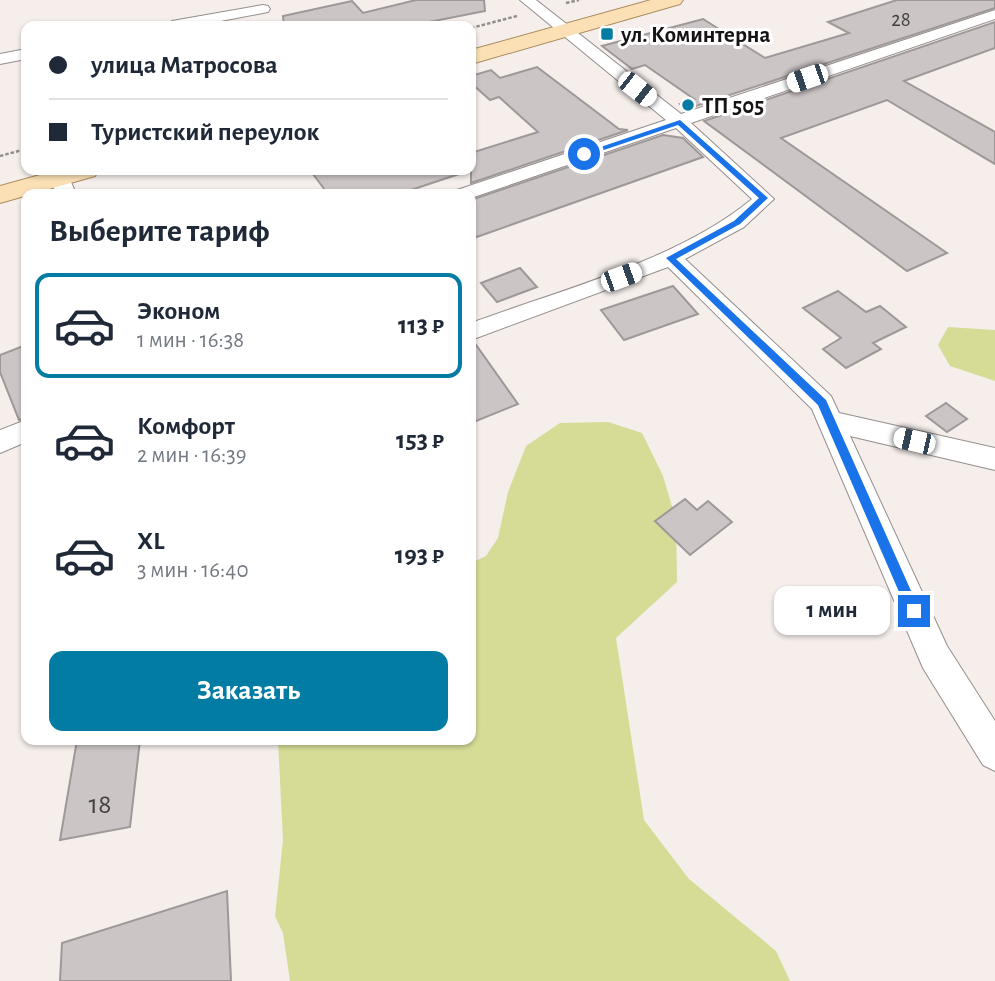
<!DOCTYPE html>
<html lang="ru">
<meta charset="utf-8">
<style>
body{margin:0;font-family:"Alegreya Sans",sans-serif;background:#f2f2f3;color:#1f2937;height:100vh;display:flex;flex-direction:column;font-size:26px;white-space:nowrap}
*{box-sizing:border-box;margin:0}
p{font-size:23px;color:#747a83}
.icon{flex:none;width:38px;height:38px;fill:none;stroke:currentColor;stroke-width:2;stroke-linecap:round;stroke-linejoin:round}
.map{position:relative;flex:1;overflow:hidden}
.details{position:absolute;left:21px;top:189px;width:455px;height:556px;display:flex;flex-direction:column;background:#fff;border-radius:14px;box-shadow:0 2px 5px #0004}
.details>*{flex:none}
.guide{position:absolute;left:21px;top:21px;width:455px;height:154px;border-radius:14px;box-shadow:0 2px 5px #0004;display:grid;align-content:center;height:154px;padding:0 28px;background:#fff}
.end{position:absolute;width:32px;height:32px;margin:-16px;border:9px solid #1a73e8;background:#fff;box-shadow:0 0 0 4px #fff}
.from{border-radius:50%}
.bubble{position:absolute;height:49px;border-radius:14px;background:#fff;box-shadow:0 2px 5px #0004;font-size:23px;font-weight:600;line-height:49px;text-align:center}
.car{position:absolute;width:21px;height:42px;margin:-21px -10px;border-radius:9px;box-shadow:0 0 5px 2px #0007;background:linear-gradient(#fff 24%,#345 0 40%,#fff 0 76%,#345 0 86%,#fff 0)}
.guide b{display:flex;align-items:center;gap:24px;height:66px;font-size:26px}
.guide b+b{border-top:2px solid #e0e1e3}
.guide i{width:18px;height:18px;background:#1f2937}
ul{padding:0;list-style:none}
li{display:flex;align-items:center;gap:21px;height:105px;margin:0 14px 10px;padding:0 14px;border:4px solid transparent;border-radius:14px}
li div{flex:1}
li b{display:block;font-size:26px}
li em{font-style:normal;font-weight:600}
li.selected{border-color:#037ca4}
li>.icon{width:63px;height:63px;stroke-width:1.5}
h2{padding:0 28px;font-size:32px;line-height:84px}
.action{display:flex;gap:14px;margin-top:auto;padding:14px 28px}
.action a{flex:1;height:80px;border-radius:14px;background:#037ca4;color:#fff;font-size:28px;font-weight:600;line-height:80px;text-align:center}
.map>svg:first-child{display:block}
.green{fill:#d6dc96}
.building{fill:#ccc5c6;stroke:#9e9898;stroke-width:2}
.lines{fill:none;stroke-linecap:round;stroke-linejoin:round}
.minor-casing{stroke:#958e8c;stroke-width:2}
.primary-casing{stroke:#aa8b5e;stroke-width:2}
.path{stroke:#938d8c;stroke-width:2.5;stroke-dasharray:3.5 2;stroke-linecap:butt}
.minor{fill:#fff;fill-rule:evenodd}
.primary{fill:#fbe0b6;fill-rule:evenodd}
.route{fill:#1a73e8}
.poi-dot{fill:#037ca4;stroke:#fff;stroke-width:2.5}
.labels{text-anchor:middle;stroke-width:6;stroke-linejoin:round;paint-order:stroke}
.far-number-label{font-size:21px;fill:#444040}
.far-poi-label{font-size:23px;font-weight:bold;fill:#161313;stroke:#fff;text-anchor:start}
.near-number-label{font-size:28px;fill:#444040}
</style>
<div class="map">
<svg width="995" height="981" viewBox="0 0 995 981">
<rect width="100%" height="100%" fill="#f5eeeb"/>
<g class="green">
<polygon points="948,327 995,330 995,381 950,366 938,345"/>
<polygon points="608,422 642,433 663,476 676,520 677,582 616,638 644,820 689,879 776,951 790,981 290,981 283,933 275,916 283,840 278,740 471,740 471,563 486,556 498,538 508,492 526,446 560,423"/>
</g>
<g class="building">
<polygon points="416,0 484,0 485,11 409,26 284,26 283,16 352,1 363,13"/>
<polygon points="897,0 995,0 995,8 687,109 680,104 694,99 645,65 632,69 602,46 703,19 765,58 849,33 828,22"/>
<polygon points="995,22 995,48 904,81 995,132 995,164 887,100 781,138 947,253 907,271 704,121"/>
<polygon points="537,67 619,129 628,130 471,183 471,153 538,132 499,97 490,100 471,83 471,76 491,70 500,78"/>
<polygon points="663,135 683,138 703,157 471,239 471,200"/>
<polygon points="310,170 458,170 459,174 399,194 328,194"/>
<polygon points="520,268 537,287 497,302 481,283"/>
<polygon points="673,286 698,314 624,340 601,310"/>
<polygon points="838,291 866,312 880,306 906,327 873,343 881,349 846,368 823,349 841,338 803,308"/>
<polygon points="471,342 474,342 518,404 471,423"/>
<polygon points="26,345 26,418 19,420 0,372 0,355"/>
<polygon points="946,403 967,419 947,432 926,416"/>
<polygon points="685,499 697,510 708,501 732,522 690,555 655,521"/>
<polygon points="77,740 140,740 130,827 60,840"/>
<polygon points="227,891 231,981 60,981 62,943"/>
</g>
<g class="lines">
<defs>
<g id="minor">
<path d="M520 0H536L681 114 995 10V19L691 123 774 199 744 227 685 259 831 396 839 413 995 448V470L850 436 947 646 995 721V771L983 765 923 668 812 409 668 267 471 340V323C560 290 679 260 752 199L676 128 471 198V194H454L457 190 666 120Z"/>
<polygon points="263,5 268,6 270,9 268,12 195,26 164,26 172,21"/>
<polygon points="26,49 26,59 0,64 0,54"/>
<polygon points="47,170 66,170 76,194 56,194"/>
<polygon points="26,420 26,442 0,453 0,430"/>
</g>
<g id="primary">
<polygon points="651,0 683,0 680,4 471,64 471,50"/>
<polygon points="58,170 99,170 95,176 0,203 0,186"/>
</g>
</defs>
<use href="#minor" class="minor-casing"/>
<use href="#primary" class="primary-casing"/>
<g class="path">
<polyline points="566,3 579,0"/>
<polyline points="471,28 517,16"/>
<polyline points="0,156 26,149"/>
</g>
<use href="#minor" class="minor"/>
<use href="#primary" class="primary"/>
</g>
<polygon class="route" points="680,120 768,198 740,224 676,259 826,400 920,611 918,615 909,615 818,405 666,258 734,221 759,198 678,125 586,156 580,154"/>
<g class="poi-dot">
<rect x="600" y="27" width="14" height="14" rx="3.5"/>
<circle cx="688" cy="105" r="7"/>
</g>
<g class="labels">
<g class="far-number-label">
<text x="901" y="26">28</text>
</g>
<g class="far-poi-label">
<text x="621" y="42">ул. Коминтерна</text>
<text x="702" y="113">ТП 505</text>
</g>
<g class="near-number-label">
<text x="100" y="813">18</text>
</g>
</g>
</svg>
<i class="end from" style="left:584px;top:154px"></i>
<i class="end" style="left:914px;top:611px"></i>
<div class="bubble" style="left:774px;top:586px;width:116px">1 мин</div>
<i class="car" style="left:807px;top:78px;rotate:251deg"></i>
<i class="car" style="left:637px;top:89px;rotate:128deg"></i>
<i class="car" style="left:621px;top:277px;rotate:70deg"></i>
<i class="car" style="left:914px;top:441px;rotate:283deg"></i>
<div class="guide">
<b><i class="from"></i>улица Матросова</b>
<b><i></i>Туристский переулок</b>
</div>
<section class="details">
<h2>Выберите тариф</h2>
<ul>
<li class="selected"><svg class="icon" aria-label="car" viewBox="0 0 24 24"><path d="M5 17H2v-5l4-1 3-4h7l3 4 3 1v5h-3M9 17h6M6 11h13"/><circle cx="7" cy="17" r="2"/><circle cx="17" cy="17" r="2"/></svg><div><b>Эконом</b><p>1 мин · 16:38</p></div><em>113 ₽</em></li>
<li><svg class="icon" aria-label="car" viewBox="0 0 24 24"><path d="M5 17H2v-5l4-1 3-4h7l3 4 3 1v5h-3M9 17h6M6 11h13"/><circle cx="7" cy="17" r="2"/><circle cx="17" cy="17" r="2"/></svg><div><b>Комфорт</b><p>2 мин · 16:39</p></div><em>153 ₽</em></li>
<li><svg class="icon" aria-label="car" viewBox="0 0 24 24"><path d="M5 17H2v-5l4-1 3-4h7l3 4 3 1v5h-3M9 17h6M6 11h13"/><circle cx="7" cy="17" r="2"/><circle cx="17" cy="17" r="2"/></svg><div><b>XL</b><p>3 мин · 16:40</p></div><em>193 ₽</em></li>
</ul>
<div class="action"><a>Заказать</a></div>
</section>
</div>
